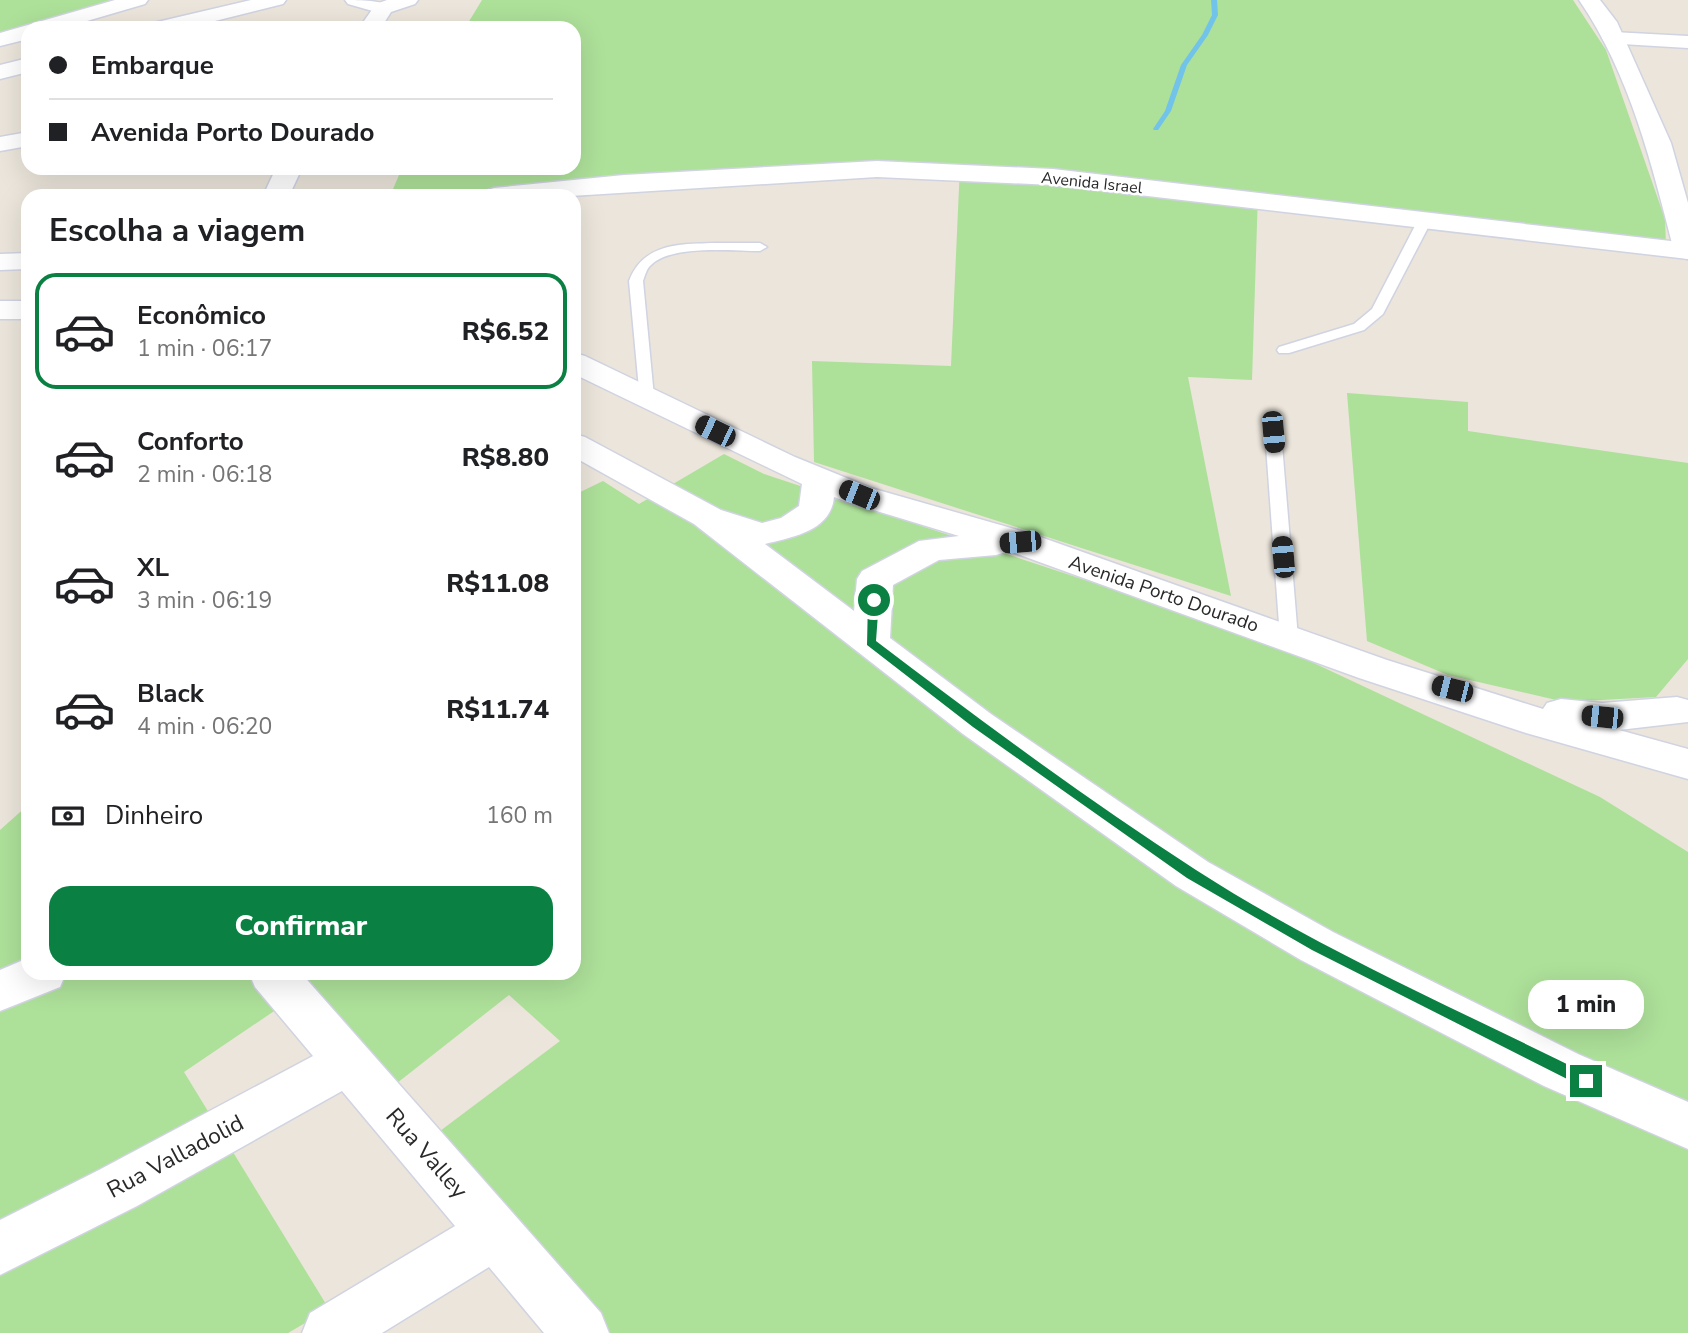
<!DOCTYPE html>
<html lang="pt">
<meta charset="utf-8">
<style>
body{margin:0;font-family:"Nunito Sans",sans-serif;background:#f2f2f2;color:#202124;height:100vh;display:flex;flex-direction:column;font-size:26px;white-space:nowrap}
*{box-sizing:border-box;margin:0}
p{font-size:23px;color:#757577}
.icon{flex:none;width:38px;height:38px;fill:none;stroke:currentColor;stroke-width:2;stroke-linecap:round;stroke-linejoin:round}
.map{position:relative;flex:1;overflow:hidden}
.side{position:absolute;left:21px;top:189px;width:560px;height:791px;display:flex;flex-direction:column;background:#fff;border-radius:21px;box-shadow:0 7px 28px #0002}
.side>*{flex:none}
.hud{position:absolute;left:21px;top:21px;width:560px;height:154px;border-radius:21px;box-shadow:0 7px 28px #0002;display:grid;align-content:center;height:154px;padding:0 28px;background:#fff}
.end{position:absolute;width:32px;height:32px;margin:-16px;border:9px solid #0b8043;background:#fff;box-shadow:0 0 0 4px #fff}
.from{border-radius:50%}
.bubble{position:absolute;height:49px;border-radius:21px;background:#fff;box-shadow:0 7px 28px #0002;font-size:23px;font-weight:800;line-height:49px;text-align:center}
.car{position:absolute;width:21px;height:42px;margin:-21px -10px;border-radius:9px;box-shadow:0 0 5px 2px #0007;background:linear-gradient(#222 24%,#8ab4d8 0 40%,#222 0 76%,#8ab4d8 0 86%,#222 0)}
.hud b{display:flex;align-items:center;gap:24px;height:66px;font-size:26px}
.hud b+b{border-top:2px solid #e0e0e0}
.hud i{width:18px;height:18px;background:#202124}
ul{padding:0;list-style:none}
li{display:flex;align-items:center;gap:21px;height:116px;margin:0 14px 10px;padding:0 14px;border:4px solid transparent;border-radius:21px}
li div{flex:1}
li b{display:block;font-size:26px}
li em{font-style:normal;font-weight:800}
li.on{border-color:#0b8043}
li>.icon{width:63px;height:63px;stroke-width:1.5}
h2{padding:0 28px;font-size:32px;line-height:84px}
.pay{display:flex;align-items:center;gap:18px;height:77px;padding:0 28px;font-size:26px}
.pay p{margin-inline-start:auto}
.primary-button{display:flex;gap:14px;margin-top:auto;padding:14px 28px}
.primary-button a{flex:1;height:80px;border-radius:21px;background:#0b8043;color:#fff;font-size:28px;font-weight:800;line-height:80px;text-align:center}
.map>svg:first-child{display:block}
.green{fill:#ade099}
.lines{fill:none;stroke-linecap:round;stroke-linejoin:round}
.stream{fill:#71c3ea;fill-rule:evenodd}
.lane-casing{stroke:#d0d3e1;stroke-width:3}
.street-casing{stroke:#d0d3e1;stroke-width:3}
.secondary-casing{stroke:#d0d3e1;stroke-width:3}
.lane{fill:#fff;fill-rule:evenodd}
.street{fill:#fff;fill-rule:evenodd}
.secondary{fill:#fff;fill-rule:evenodd}
.route{fill:#0b8043}
.labels{text-anchor:middle;stroke-width:5;stroke-linejoin:round;paint-order:stroke}
.far-street-label{font-size:16px;fill:#292929;stroke:#fff}
.street-label{font-size:19px;fill:#292929;stroke:#fff}
.near-street-label{font-size:23px;fill:#292929;stroke:#fff}
</style>
<div class="map">
<svg width="1688" height="1333" viewBox="0 0 1688 1333">
<rect width="100%" height="100%" fill="#ebe5db"/>
<g class="green">
<polygon points="0,0 135,0 0,36"/>
<polygon points="482,0 1573,0 1606,50 1665,219 1666,245 1258,193 1252,380 1188,377 1231,596 814,462 812,361 951,366 960,166 494,196 390,196 402,168 574,168 574,28 465,28"/>
<polygon points="1347,393 1468,402 1468,431 1688,463 1688,659 1656,697 1565,702 1448,675 1367,641"/>
<polygon points="724,454 764,474 1258,637 1600,797 1688,852 1688,1333 603,1333 428,1140 560,1041 509,995 392,1087 292,999 184,1072 329,1309 288,1333 0,1333 0,830 28,805 28,973 574,973 574,495 603,481 639,504"/>
</g>
<g class="lines">
<polygon class="stream" points="1211,0 1217,0 1218,15 1208,35 1187,65 1171,111 1158,130 1154,130 1153,129 1165,111 1181,65 1202,35 1212,15"/>
<defs>
<g id="lane">
<polygon points="1425,216 1432,220 1383,314 1364,330 1289,353 1279,353 1277,350 1279,347 1354,324 1372,309 1418,220"/>
<path d="M715 243H760L767 247 760 251C732 251 670 244 650 266 646 270 645 276 643 281L654 397 646 402 640 400 629 281C643 243 680 244 715 243Z"/>
<polygon points="1273,427 1281,432 1298,638 1296,643 1282,643 1280,638 1265,432"/>
</g>
<g id="street">
<polygon points="115,0 148,0 145,4 63,28 28,28 28,39 0,46 0,33"/>
<polygon points="251,0 286,0 283,4 187,28 150,28 153,23"/>
<path d="M345 0C360 0 383 0 393 8L390 12 383 14 348 4Z"/>
<polygon points="1613,32 1688,36 1688,48 1605,43 1602,38 1605,33"/>
<polygon points="28,58 28,72 0,79 0,65"/>
<polygon points="28,132 28,146 0,151 0,137"/>
<polygon points="877,161 1053,169 1688,243 1688,259 1053,185 877,177 571,196 481,196 485,191 494,188 624,175"/>
<polygon points="28,958 28,973 66,973 60,987 0,1011 0,970"/>
<polygon points="249,973 301,973 601,1313 609,1333 544,1333 489,1267 382,1333 302,1333 310,1313 455,1226 342,1091 137,1206 0,1275 0,1220 99,1170 313,1056 255,987"/>
</g>
<g id="secondary">
<polygon points="387,0 418,0 415,4 391,12 381,28 359,28 376,4"/>
<path d="M1579 0H1600L1617 22 1671 143 1688 203V259L1678 257 1674 251C1652 165 1630 74 1579 0Z"/>
<polygon points="276,168 302,168 289,196 263,196"/>
<polygon points="28,253 28,269 0,270 0,254"/>
<rect x="0" y="301" width="28" height="18"/>
<path d="M574 353 585 356 795 457 871 488 1032 534 1387 660 1543 709 1547 703 1561 699 1602 703 1677 697 1688 700V722L1619 730 1688 749V779L1526 733 1359 678 1009 551 996 555 939 560 893 585 890 638 991 714 1208 862 1333 932 1578 1054 1688 1102V1149L1544 1086 1301 960 1176 886 963 734 694 524 574 457V434L585 437 721 510 762 523 781 518 799 506 802 484 574 374ZM834 497 847 502 959 536 919 541 862 571 857 579 854 611 765 544C793 537 831 531 834 497Z"/>
</g>
</defs>
<use href="#lane" class="lane-casing"/>
<use href="#street" class="street-casing"/>
<use href="#secondary" class="secondary-casing"/>
<use href="#lane" class="lane"/>
<use href="#street" class="street"/>
<use href="#secondary" class="secondary"/>
</g>
<path class="route" d="M874 597 879 600 876 641C980 720 1086 799 1196 870 1320 950 1459 1010 1591 1076L1593 1081 1591 1086H1581L1312 950 1187 878 973 727 867 645 868 600Z"/>
<g class="labels">
<g class="far-street-label">
<text transform="translate(1092 182) rotate(6)" y="6">Avenida Israel</text>
</g>
<g class="street-label">
<text transform="translate(1164 593) rotate(19)" y="7">Avenida Porto Dourado</text>
</g>
<g class="near-street-label">
<text transform="translate(427 1153) rotate(49)" y="8">Rua Valley</text>
<text transform="translate(175 1156) rotate(-28)" y="8">Rua Valladolid</text>
</g>
</g>
</svg>
<i class="end from" style="left:874px;top:600px"></i>
<i class="end" style="left:1586px;top:1081px"></i>
<div class="bubble" style="left:1528px;top:980px;width:116px">1 min</div>
<i class="car" style="left:715px;top:431px;rotate:296deg"></i>
<i class="car" style="left:1273px;top:432px;rotate:175deg"></i>
<i class="car" style="left:859px;top:495px;rotate:292deg"></i>
<i class="car" style="left:1020px;top:542px;rotate:265deg"></i>
<i class="car" style="left:1283px;top:557px;rotate:355deg"></i>
<i class="car" style="left:1452px;top:689px;rotate:284deg"></i>
<i class="car" style="left:1602px;top:717px;rotate:276deg"></i>
<div class="hud">
<b><i class="from"></i>Embarque</b>
<b><i></i>Avenida Porto Dourado</b>
</div>
<section class="side">
<h2>Escolha a viagem</h2>
<ul>
<li class="on"><svg class="icon" aria-label="car" viewBox="0 0 24 24"><path d="M5 17H2v-5l4-1 3-4h7l3 4 3 1v5h-3M9 17h6M6 11h13"/><circle cx="7" cy="17" r="2"/><circle cx="17" cy="17" r="2"/></svg><div><b>Econômico</b><p>1 min · 06:17</p></div><em>R$6.52</em></li>
<li><svg class="icon" aria-label="car" viewBox="0 0 24 24"><path d="M5 17H2v-5l4-1 3-4h7l3 4 3 1v5h-3M9 17h6M6 11h13"/><circle cx="7" cy="17" r="2"/><circle cx="17" cy="17" r="2"/></svg><div><b>Conforto</b><p>2 min · 06:18</p></div><em>R$8.80</em></li>
<li><svg class="icon" aria-label="car" viewBox="0 0 24 24"><path d="M5 17H2v-5l4-1 3-4h7l3 4 3 1v5h-3M9 17h6M6 11h13"/><circle cx="7" cy="17" r="2"/><circle cx="17" cy="17" r="2"/></svg><div><b>XL</b><p>3 min · 06:19</p></div><em>R$11.08</em></li>
<li><svg class="icon" aria-label="car" viewBox="0 0 24 24"><path d="M5 17H2v-5l4-1 3-4h7l3 4 3 1v5h-3M9 17h6M6 11h13"/><circle cx="7" cy="17" r="2"/><circle cx="17" cy="17" r="2"/></svg><div><b>Black</b><p>4 min · 06:20</p></div><em>R$11.74</em></li>
</ul>
<div class="pay"><svg class="icon" aria-label="cash" viewBox="0 0 24 24"><path d="M3 7h18v10H3z"/><circle cx="12" cy="12" r="2"/></svg>Dinheiro<p>160 m</p></div>
<div class="primary-button"><a>Confirmar</a></div>
</section>
</div>
